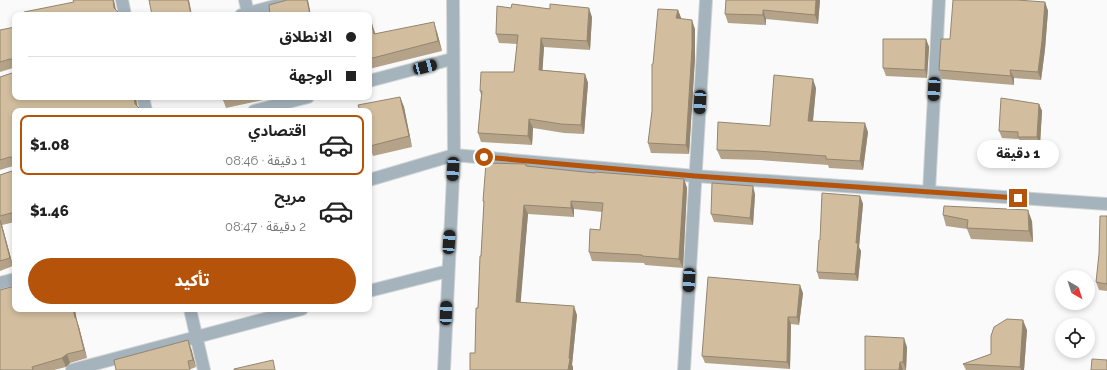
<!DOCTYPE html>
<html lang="ar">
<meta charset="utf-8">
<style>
body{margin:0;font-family:Raleway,"Noto Sans Arabic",sans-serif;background:#f6f6f6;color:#222;direction:rtl;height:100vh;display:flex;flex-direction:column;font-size:15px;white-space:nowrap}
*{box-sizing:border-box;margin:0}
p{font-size:13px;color:#767676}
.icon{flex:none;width:22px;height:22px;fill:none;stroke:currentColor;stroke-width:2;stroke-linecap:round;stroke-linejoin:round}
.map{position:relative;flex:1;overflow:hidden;direction:ltr}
.drawer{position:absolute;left:12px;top:108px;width:360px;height:204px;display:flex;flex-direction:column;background:#fff;border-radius:8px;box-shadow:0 2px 6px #0003;direction:rtl}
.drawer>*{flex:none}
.banner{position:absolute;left:12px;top:12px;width:360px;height:88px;border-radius:8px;box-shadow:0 2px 6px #0003;direction:rtl;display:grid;align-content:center;height:88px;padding:0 16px;background:#fff}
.needle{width:26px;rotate:141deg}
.fabs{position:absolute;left:1055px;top:270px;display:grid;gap:8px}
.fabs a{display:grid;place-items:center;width:40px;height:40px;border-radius:50%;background:#fff;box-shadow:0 2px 6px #0003;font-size:20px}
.end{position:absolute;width:18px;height:18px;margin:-9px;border:5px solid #b45309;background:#fff;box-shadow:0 0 0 2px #fff}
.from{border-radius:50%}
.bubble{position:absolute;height:28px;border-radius:14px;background:#fff;box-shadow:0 2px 6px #0003;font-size:13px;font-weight:800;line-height:28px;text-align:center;direction:rtl}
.car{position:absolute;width:12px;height:24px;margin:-12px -6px;border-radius:5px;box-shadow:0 0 3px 1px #0007;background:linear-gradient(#222 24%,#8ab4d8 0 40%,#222 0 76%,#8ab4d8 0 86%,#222 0)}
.banner b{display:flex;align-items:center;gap:14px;height:38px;font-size:15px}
.banner b+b{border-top:1px solid #e0e0e0}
.banner i{width:10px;height:10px;background:#222}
ul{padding:7px 0 0;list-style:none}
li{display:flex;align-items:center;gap:12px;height:60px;margin:0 8px 6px;padding:0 8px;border:2px solid transparent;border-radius:8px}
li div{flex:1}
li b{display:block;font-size:15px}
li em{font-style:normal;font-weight:800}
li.on{border-color:#b45309}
li>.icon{width:36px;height:36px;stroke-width:1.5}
.primary-button{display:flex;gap:8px;margin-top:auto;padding:8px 16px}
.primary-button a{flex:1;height:46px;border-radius:24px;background:#b45309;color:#fff;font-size:16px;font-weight:800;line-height:46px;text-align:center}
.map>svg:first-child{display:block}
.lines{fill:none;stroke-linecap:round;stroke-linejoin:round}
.minor-casing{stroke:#d2d5d6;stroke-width:14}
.minor{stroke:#a4b3bc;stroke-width:12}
.wall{fill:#b5a389}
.shaded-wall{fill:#93856f}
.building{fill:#d2be9f;stroke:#93856f}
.route{stroke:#b45309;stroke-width:5}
</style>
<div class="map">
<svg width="1107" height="370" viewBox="0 0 1107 370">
<rect width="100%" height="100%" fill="#fafafa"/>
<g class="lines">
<defs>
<g id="minor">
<polyline points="122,0 125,15"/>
<polyline points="245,0 248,13"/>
<polyline points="241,15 297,0"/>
<polyline points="369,81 452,59"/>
<polyline points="143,97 146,111"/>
<polyline points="254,111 308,97"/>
<polyline points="369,180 454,155 695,176 1107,204"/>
<polyline points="929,192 939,0"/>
<polyline points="0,283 15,279"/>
<polyline points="369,291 448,271"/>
<polyline points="190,309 204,370"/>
<polyline points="72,370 302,309"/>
<polyline points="444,370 454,155 453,0"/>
<polyline points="684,370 706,0"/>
</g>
</defs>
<use href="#minor" class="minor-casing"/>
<use href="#minor" class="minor"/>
</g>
<g class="wall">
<polygon points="726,0 820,0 818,24 766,19 766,25 728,23 725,14"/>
<polygon points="1045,2 1048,11 1045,49 1041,80 1014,78 1014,85 942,79 939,70 950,39"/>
<polygon points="511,8 592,17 590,50 544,47 542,70 585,74 588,83 584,134 564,133 533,128 532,145 481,142 478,133 481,95 480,91 514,72 517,44 499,43 496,34"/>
<polygon points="678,10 681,19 695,29 695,58 689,154 651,153 648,143 652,111 653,64"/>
<polygon points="369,21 374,30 375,34 437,32 442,51 369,69"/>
<polygon points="15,27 15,68 13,68 0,72 0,30"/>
<polygon points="926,39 929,47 927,78 886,76 883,68"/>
<polygon points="0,77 136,99 137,106 140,111 15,111 15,166 13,166 0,170"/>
<polygon points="816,88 813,121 868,132 863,170 829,168 828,165 760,160 721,159 717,150 770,126"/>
<polygon points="222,97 263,97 263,100 226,108"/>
<polygon points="400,97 404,107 412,147 373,156 369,144"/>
<polygon points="1039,104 1042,111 1040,144 1021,145 1019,139 1002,138 999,131"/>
<polygon points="526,166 595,173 684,179 687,188 683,268 645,265 644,263 592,261 589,252 600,230 602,212 574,209 574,217 528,214 520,302 577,315 572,365 573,367 475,353 484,204 483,201"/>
<polygon points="15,170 15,222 2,225 13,266 0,271 0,175"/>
<polygon points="755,194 753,225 714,222 711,214"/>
<polygon points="860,196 863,204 859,247 861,251 858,281 819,279 817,272 820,240"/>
<polygon points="943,215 1032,221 1033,242 971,239 967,229 946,226"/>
<polygon points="1107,216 1107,291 1099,290 1096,282"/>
<polygon points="803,293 799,325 791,324 790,369 705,363 702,356"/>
<polygon points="77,321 79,327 87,358 70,363 66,367 54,370 0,370"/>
<polygon points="1027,330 1024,370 966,370 963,364 991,354"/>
<polygon points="907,347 906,370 865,370"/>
<polygon points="191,348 196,367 191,369 116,370"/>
</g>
<g class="shaded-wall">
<polygon points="113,0 114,0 117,15 114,8"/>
<polygon points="188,0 189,0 192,15 191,15"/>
<polygon points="307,0 308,0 311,15 310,15"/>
<polygon points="816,0 820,0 818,24 815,15"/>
<polygon points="1045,2 1048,11 1045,49 1041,80 1038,72"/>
<polygon points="589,8 592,17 590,50 587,41"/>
<polygon points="678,10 682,20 676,18"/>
<polygon points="763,10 766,19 766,25 763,15"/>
<polygon points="692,20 695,29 695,58 689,154 686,145"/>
<polygon points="371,21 374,30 378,44 374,34"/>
<polygon points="434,22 437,32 442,51 438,41"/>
<polygon points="541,38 544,47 542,79 539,70"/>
<polygon points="926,39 929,47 927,78 925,70"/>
<polygon points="1010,70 1014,78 1014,85 1011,76"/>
<polygon points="585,74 588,83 584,134 581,125"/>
<polygon points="813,79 816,88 812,130 808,121"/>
<polygon points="134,97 136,97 138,111 135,104"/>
<polygon points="400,97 404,107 412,147 409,136"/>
<polygon points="1039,104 1042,111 1040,144 1037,137"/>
<polygon points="529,119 533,128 532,145 528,136"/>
<polygon points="865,123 868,132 863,170 860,161"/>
<polygon points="684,179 687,188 683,268 679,259"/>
<polygon points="753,186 755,194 753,225 750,218"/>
<polygon points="860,196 863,204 859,247 861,251 858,281 855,274 856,243"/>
<polygon points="571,201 574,209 574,217 571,208"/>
<polygon points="524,205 528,214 520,311 516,302"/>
<polygon points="1028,210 1032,221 1033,242 1029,231"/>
<polygon points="0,219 2,225 13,266 10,258"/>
<polygon points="800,285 803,293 799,325 797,317"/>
<polygon points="574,306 577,315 572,365 573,367 573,370 568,370 569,358"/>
<polygon points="73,309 75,309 77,321 79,327 87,358 84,350 75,318"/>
<polygon points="788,317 791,324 790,369 787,362"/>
<polygon points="1023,320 1027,330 1024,370 1021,370 1020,367"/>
<polygon points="904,338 907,347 906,370 903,362"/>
<polygon points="188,340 191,348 196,367 193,360"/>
<polygon points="67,354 70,363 66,367 62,358"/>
<polygon points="900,362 903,370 899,370"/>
</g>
<g class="building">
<polygon points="73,0 113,0 114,8 118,12 118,15 24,15 24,12 74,2"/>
<polygon points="149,0 188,0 191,15 152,15"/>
<polygon points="287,0 307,0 310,15 270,15 269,5"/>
<polygon points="726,0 816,0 815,15 763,10 763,15 725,14"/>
<polygon points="953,0 1017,0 1045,2 1042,41 1038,72 1010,70 1011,76 939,70 941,39 950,39"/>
<polygon points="512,4 550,9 550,4 589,8 587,41 541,38 539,70 585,74 581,125 561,124 529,119 528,136 478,133 482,91 480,91 481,72 514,72 518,35 496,34 497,6 511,8"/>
<polygon points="658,9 678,10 676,18 692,20 692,48 686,145 648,143 652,111 652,64 653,64"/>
<polygon points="369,21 371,21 374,34 434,22 438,41 369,59"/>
<polygon points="15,27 15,60 10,59 0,62 0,30"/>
<polygon points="883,39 926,39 925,70 883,68"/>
<polygon points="15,72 15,97 134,97 135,104 139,108 139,111 15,111 15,158 10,157 0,160 0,77"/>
<polygon points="774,75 813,79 808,121 865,123 860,161 826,159 826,156 757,151 717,150 718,122 770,126"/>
<polygon points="222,97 237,97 223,100"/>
<polygon points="400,97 409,136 370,146 369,111 360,111 358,105"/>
<polygon points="1001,98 1039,104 1037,137 1018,137 1018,132 999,131"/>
<polygon points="486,163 526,164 526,166 595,173 595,172 684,179 679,259 642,256 642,255 589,252 590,229 600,230 603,203 571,201 571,208 524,205 516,302 574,306 569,358 570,359 568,370 470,370 470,353 475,353 476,308 478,308 480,256 481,256 484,201 483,201"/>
<polygon points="15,170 15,212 0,216 0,175"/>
<polygon points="712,183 753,186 750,218 711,214"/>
<polygon points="822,193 860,196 856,243 858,243 855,274 817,272 819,240 820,240"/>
<polygon points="944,206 1028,210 1029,231 967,228 968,220 943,215"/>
<polygon points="1100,216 1107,216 1107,284 1096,282 1099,254"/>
<polygon points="0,220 10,258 0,261"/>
<polygon points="708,277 800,285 797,317 788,317 787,362 702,356"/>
<polygon points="15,286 15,309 73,309 75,318 76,318 84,350 67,354 62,358 32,367 33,370 0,370 0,290"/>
<polygon points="1007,319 1023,320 1020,367 963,364 991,354 991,336 994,327"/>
<polygon points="865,336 904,338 903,362 900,362 899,370 865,370"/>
<polygon points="188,340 193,360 188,361 190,370 116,370 114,360"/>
<polygon points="1092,359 1107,360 1107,370 1091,370"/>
<polygon points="273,360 275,370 234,370 234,369"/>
</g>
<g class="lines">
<polyline class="route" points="484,157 695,176 1018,198"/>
</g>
</svg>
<div class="fabs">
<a><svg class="needle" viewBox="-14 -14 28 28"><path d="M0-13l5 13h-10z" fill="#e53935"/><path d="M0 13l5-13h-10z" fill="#767676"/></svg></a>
<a><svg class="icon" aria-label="locate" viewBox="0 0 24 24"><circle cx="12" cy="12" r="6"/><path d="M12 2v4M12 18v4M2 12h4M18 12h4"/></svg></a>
</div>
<i class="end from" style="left:484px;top:157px"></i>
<i class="end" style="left:1018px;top:198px"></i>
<div class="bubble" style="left:977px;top:140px;width:82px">1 دقيقة</div>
<i class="car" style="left:425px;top:67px;rotate:75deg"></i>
<i class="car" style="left:934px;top:89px;rotate:183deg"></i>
<i class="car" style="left:700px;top:102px;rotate:183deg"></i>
<i class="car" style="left:453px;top:169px;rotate:183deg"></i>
<i class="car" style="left:449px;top:242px;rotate:4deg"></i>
<i class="car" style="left:689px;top:280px;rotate:183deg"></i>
<i class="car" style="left:446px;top:313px;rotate:2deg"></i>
<div class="banner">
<b><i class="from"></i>الانطلاق</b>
<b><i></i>الوجهة</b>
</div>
<section class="drawer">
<ul>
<li class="on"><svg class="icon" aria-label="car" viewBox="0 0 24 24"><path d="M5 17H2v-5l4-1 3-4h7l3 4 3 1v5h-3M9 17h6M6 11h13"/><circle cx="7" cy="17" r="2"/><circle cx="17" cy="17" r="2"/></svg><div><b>اقتصادي</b><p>1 دقيقة · 08:46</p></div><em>$1.08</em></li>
<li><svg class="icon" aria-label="car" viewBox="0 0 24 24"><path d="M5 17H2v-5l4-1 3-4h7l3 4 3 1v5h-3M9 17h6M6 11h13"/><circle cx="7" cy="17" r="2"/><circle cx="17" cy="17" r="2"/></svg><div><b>مريح</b><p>2 دقيقة · 08:47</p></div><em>$1.46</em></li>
</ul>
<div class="primary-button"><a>تأكيد</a></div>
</section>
</div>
